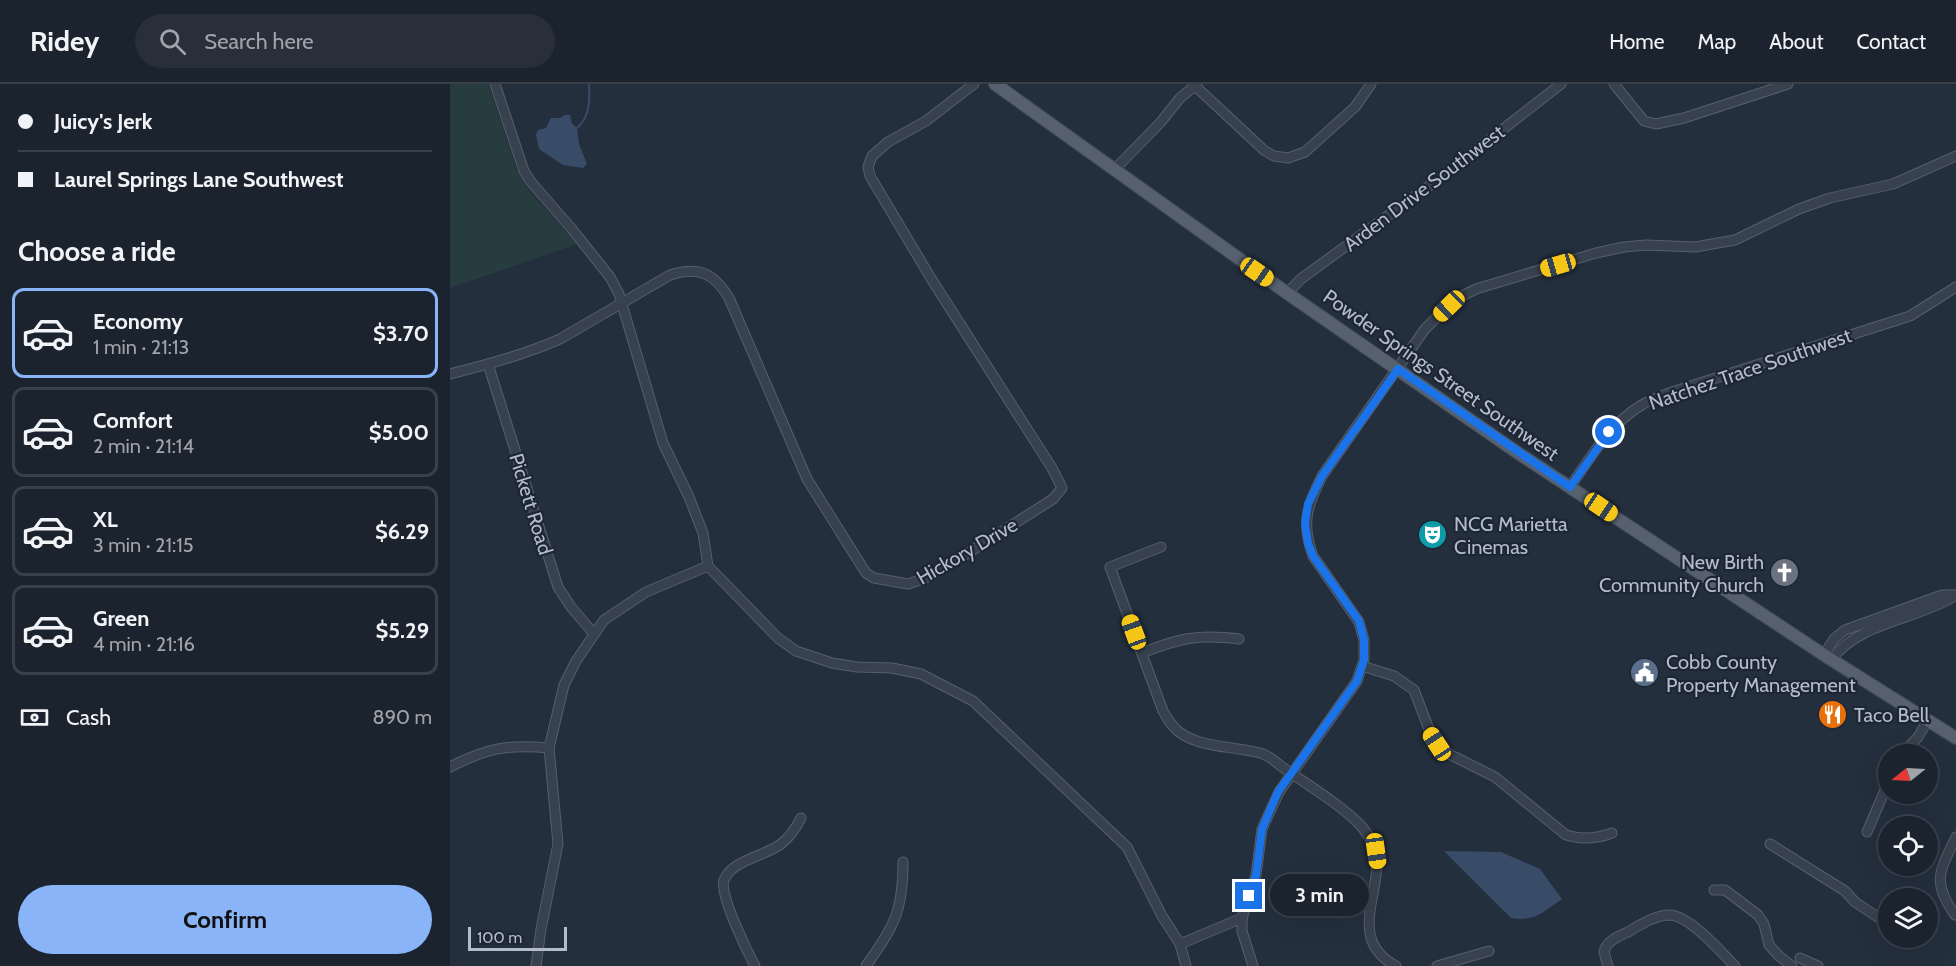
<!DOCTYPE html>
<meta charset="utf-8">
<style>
body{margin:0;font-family:Cabin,sans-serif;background:#282f3a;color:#f1f3f6;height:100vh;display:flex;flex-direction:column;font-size:22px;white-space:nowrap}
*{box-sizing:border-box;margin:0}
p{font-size:20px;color:#a0a4aa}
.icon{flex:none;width:33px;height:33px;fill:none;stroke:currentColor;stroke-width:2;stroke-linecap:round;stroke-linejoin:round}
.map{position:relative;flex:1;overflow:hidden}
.drawer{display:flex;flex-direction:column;background:#1b232e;width:450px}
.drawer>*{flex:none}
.guide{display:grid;align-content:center;height:132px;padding:0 18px;background:#1b232e}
.needle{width:39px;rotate:252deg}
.fabs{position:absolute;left:1428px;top:660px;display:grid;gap:12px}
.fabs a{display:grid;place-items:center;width:60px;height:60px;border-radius:50%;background:#1b232e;box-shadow:0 6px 24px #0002,0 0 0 2px #39404a;font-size:30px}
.scale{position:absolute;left:18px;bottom:15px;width:99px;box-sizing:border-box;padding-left:6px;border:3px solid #b4bcc9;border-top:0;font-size:16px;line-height:21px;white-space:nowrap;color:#b4bcc9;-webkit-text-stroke:4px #1d2633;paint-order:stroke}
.end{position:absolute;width:27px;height:27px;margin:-14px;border:8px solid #1a73e8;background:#fff;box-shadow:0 0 0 3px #fff}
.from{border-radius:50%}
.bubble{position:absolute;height:42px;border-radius:21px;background:#1b232e;box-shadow:0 6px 24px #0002,0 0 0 2px #39404a;font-size:20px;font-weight:700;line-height:42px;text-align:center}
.car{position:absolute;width:18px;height:36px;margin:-18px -9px;border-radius:8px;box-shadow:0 0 4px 2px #0007;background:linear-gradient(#f5c518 24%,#345 0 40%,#f5c518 0 76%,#345 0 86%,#f5c518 0)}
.guide b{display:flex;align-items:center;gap:21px;height:57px;font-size:22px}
.guide b+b{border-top:2px solid #39404a}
.guide i{width:15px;height:15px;background:#f1f3f6}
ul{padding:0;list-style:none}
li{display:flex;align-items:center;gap:18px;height:90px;margin:0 12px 9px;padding:0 6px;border:3px solid #39404a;border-radius:12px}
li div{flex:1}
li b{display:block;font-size:22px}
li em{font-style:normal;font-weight:700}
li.on{border-color:#8ab4f8}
li>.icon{width:54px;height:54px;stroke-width:1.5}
h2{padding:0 18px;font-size:27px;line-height:72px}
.pay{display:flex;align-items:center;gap:15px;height:66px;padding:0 18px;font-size:22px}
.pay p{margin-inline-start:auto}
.primary-button{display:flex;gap:12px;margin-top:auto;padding:12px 18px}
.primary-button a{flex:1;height:69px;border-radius:36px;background:#8ab4f8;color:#111;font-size:24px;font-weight:700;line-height:69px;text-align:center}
header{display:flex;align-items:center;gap:36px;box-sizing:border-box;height:84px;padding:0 30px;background:#1b232e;border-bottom:2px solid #39404a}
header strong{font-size:28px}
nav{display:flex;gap:33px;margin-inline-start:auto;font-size:21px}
.search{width:420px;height:54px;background:#282f3a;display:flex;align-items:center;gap:15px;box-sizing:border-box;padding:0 21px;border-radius:33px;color:#a0a4aa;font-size:22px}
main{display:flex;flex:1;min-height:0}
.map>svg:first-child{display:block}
.green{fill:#263c3f}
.water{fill:#394c67}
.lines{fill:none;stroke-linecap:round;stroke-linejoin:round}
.stream{stroke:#394c67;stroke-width:2}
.minor-casing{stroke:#565f6c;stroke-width:11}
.major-casing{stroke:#414a57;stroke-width:14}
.minor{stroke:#38414e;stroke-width:9}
.major{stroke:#56606e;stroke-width:12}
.route{stroke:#1a73e8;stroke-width:8}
.labels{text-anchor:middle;stroke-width:4.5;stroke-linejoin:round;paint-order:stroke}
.street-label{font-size:20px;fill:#b4bcc9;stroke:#1d2633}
.poi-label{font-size:20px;fill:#b4bcc9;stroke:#1d2633;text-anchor:start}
</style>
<header>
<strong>Ridey</strong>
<div class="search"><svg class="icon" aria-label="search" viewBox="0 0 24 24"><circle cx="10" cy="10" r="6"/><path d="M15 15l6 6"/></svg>Search here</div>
<nav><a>Home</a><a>Map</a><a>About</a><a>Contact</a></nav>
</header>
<main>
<section class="drawer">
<div class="guide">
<b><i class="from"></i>Juicy's Jerk</b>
<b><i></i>Laurel Springs Lane Southwest</b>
</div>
<h2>Choose a ride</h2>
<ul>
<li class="on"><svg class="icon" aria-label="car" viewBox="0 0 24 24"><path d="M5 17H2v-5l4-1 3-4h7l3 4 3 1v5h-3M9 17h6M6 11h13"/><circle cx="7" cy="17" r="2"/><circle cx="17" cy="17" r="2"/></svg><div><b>Economy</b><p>1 min · 21:13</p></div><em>$3.70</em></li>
<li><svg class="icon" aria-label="car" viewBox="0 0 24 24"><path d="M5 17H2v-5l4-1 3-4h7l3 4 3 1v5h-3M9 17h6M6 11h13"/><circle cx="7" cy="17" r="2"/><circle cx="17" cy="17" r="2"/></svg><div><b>Comfort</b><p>2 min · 21:14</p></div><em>$5.00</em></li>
<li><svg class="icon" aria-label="car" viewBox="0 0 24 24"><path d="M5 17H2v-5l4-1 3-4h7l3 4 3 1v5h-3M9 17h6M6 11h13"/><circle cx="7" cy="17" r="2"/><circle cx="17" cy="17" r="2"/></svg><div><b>XL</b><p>3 min · 21:15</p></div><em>$6.29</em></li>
<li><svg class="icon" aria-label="car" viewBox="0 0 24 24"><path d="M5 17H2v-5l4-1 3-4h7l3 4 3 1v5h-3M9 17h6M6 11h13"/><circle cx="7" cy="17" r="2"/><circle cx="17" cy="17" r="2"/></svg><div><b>Green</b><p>4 min · 21:16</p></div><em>$5.29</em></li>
</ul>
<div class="pay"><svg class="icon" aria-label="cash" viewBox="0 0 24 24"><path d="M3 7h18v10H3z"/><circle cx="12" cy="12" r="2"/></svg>Cash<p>890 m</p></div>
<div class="primary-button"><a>Confirm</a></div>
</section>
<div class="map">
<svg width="1506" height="882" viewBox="0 0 1506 882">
<rect width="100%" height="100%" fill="#242f3e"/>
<polygon class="green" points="0,0 38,0 67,87 79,107 127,160 0,204"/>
<g class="water">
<polygon points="115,31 120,31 122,40 127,44 129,60 137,80 133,84 113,81 89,65 86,51 88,46 96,44 101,34 110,34"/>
<path d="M994 767 1051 768 1090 785 1112 815C1093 828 1085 838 1061 834Z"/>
</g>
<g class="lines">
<path class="stream" d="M127 44C140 33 140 16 139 0"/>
<defs>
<g id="minor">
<polyline points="45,0 74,87 81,98 121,144 160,193 169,210 213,359 239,413 253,449 258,482 328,554 346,567 382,579 407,583 442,584 471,590 523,617 677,763 712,832 730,860 736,882"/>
<polyline points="743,0 815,67 824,72 838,74 855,68 905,23 921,0"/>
<polyline points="1164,0 1194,37 1206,40 1234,34 1338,0"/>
<polyline points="664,86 710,39 730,14 747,0"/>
<polyline points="837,209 852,194 994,91 1111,0"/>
<polyline points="38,280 108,503 121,523 144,550"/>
<path d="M0 290C38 280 74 271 110 255L220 191C249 182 264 189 279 214L357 395 416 489 424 494 458 500 473 495 507 476 603 415 612 404 602 384 482 196 420 92 418 83 422 72 438 58 476 37 524 0"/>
<path d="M1120 403C1141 373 1159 341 1190 322 1201 315 1214 311 1225 307L1460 232 1506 203"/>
<path d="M711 463 660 483 713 627C716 632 719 638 723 642 738 661 773 662 795 666 801 667 808 668 813 670 821 673 828 680 835 685 858 701 894 723 912 743 920 753 927 767 927 780 926 818 901 858 946 882"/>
<path d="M692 569C729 554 748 550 789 555"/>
<polyline points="1374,571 1384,555 1395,546 1492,511 1506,511"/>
<path d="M1381 576C1409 538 1466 536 1505 512"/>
<path d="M912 582 944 592 964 606 980 648 987 660 1001 671 1045 693 1116 751C1132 756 1146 755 1162 749"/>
<polyline points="1452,670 1468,653 1478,636"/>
<path d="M0 683C37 664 58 660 99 664"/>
<polyline points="1417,748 1438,699"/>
<polyline points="1320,760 1395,807 1405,818 1438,840"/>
<polyline points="1264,806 1275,806 1308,831 1314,840 1319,861 1329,872 1342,882"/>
<path d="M1505 831C1481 797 1490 787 1506 753"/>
<polyline points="792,834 792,847 803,882"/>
<path d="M730 860 792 834 806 791 812 745 829 708 907 597 914 576V556L909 538 863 472C851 439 857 422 872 392L975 245 998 222 1014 211 1026 205 1146 169 1174 163 1196 161 1245 163 1285 156 1349 125 1380 114 1443 100 1506 72"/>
<polyline points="1350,874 1368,882"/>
<polyline points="86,882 91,845 108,760 99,664 114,601 126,577 154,536 196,508 258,482"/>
<path d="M305 882C297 867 269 810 274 796 282 776 315 772 331 760 340 753 346 744 351 734"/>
<path d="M416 882C444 842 453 828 453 778"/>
<polyline points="987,882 1039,867"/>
<path d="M1158 882 1154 868C1156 857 1169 852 1178 848 1190 841 1205 831 1220 831 1240 832 1271 868 1285 882"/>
</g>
<polyline id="major" points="545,0 837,209 1068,369 1374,571 1506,654"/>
</defs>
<use href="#minor" class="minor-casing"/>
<use href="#major" class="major-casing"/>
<use href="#minor" class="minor"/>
<use href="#major" class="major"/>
</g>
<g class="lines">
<polyline class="route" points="799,812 806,791 812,745 828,708 907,597 914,576 914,556 909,537 863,472 858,459 855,439 858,420 872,392 948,285 1120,403 1159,348"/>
</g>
<defs>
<symbol id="theatre-disc" viewBox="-11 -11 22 22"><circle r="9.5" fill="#0f9aa8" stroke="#1d2633"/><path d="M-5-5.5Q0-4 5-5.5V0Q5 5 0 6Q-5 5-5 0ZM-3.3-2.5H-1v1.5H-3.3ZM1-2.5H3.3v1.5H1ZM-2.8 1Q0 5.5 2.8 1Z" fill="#fff"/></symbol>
<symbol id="church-disc" viewBox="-11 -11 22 22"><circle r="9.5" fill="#6b7280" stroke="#1d2633"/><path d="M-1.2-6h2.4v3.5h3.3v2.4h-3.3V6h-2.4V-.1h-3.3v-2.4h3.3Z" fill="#fff"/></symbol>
<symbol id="civic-disc" viewBox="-11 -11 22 22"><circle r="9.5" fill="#5c6f8a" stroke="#1d2633"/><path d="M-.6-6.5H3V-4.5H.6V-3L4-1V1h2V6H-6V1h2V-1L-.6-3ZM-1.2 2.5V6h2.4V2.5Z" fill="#fff"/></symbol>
<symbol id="restaurant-disc" viewBox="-11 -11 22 22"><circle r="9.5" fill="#e8710a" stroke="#1d2633"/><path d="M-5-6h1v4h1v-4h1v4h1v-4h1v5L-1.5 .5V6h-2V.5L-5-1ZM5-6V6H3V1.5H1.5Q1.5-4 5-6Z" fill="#fff"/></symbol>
</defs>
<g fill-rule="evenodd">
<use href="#theatre-disc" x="966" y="434" width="33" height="33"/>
<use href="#church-disc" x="1318" y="472" width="33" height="33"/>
<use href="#civic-disc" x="1178" y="572" width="33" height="33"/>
<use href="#restaurant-disc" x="1366" y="614" width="33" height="33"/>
</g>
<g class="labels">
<g class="street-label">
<text transform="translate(974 104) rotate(-37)" y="7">Arden Drive Southwest</text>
<text transform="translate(1300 285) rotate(-19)" y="7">Natchez Trace Southwest</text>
<text transform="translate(991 291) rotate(35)" y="7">Powder Springs Street Southwest</text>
<text transform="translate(81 420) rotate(73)" y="7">Pickett Road</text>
<text transform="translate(517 467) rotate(-30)" y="7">Hickory Drive</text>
</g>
<g class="poi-label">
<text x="1004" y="447">NCG Marietta<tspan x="1004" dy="23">Cinemas</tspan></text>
<text x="1314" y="485" text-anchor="end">New Birth<tspan x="1314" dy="23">Community Church</tspan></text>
<text x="1216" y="585">Cobb County<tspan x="1216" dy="23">Property Management</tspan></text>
<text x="1404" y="638">Taco Bell</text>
</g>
</g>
</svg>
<div class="fabs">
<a><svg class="needle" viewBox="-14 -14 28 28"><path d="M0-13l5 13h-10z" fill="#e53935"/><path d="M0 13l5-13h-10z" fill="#a0a4aa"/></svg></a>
<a><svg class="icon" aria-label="locate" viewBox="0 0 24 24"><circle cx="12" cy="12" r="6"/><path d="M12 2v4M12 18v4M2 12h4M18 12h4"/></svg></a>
<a><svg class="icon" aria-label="layers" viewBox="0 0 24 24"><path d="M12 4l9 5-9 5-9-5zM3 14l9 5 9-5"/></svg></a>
</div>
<div class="scale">100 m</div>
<i class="end from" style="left:1159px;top:348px"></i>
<i class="end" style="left:799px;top:812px"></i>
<div class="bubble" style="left:820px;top:790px;width:99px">3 min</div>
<i class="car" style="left:1108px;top:181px;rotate:254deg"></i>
<i class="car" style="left:807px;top:188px;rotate:125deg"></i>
<i class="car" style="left:999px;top:222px;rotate:226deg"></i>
<i class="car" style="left:1151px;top:423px;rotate:124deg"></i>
<i class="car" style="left:684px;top:548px;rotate:340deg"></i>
<i class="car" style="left:987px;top:660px;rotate:327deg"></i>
<i class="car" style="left:926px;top:767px;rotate:172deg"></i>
</div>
</main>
